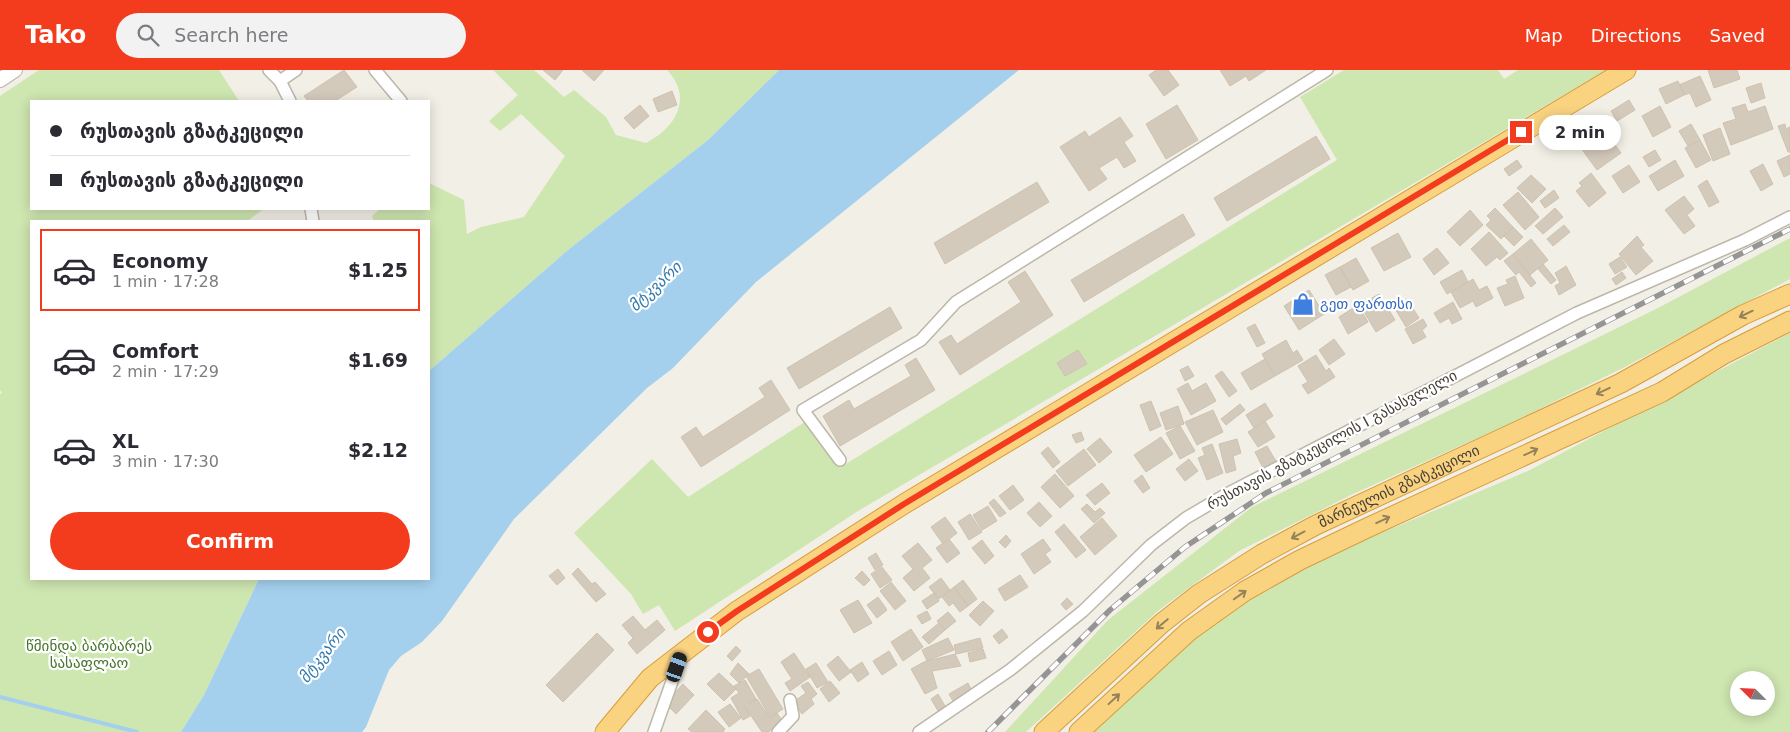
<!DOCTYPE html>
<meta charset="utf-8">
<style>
body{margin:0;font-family:"DejaVu Sans","Noto Sans Georgian",sans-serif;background:#f2f2f3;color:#2b2b33;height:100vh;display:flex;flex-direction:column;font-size:19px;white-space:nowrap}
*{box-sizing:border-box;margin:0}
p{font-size:16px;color:#7c7c81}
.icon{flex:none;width:28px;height:28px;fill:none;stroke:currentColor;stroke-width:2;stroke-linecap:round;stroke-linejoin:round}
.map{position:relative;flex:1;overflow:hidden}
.details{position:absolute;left:30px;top:150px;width:400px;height:360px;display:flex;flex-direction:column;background:#fff;border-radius:0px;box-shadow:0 2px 12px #0003}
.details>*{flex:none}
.banner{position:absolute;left:30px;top:30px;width:400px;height:110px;border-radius:0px;box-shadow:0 2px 12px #0003;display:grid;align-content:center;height:110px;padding:0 20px;background:#fff}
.needle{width:32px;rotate:294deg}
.buttons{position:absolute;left:1730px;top:601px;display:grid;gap:10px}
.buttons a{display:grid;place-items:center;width:45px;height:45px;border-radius:50%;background:#fff;box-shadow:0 2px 12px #0003;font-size:25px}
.end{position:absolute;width:22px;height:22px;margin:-11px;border:6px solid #f33c1d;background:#fff;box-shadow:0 0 0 2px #fff}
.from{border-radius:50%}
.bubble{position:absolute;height:35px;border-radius:18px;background:#fff;box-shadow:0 2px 12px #0003;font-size:16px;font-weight:800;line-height:35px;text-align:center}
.car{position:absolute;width:15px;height:30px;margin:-15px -8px;border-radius:6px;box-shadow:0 0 4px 1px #0007;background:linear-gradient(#222 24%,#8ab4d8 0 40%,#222 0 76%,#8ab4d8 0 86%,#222 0)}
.banner b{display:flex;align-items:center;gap:18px;height:48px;font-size:19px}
.banner b+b{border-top:1px solid #e1e1e2}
.banner i{width:12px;height:12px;background:#2b2b33}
ul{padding:9px 0 0;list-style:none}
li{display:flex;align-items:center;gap:15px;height:82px;margin:0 10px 8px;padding:0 10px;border:2px solid transparent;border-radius:0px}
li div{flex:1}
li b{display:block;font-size:19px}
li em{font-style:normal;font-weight:800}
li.current{border-color:#f33c1d}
li>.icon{width:45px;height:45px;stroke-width:1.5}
.button{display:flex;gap:10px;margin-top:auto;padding:10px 20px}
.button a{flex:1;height:58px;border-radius:30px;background:#f33c1d;color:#fff;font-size:20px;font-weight:800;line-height:58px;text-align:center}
header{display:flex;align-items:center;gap:30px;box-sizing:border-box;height:70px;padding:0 25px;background:#f33c1d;color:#fff}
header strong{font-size:24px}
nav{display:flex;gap:28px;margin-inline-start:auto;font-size:18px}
.search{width:350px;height:45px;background:#f2f2f3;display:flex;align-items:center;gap:12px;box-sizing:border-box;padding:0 18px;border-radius:28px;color:#7c7c81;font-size:19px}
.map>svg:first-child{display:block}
.green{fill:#cee6b0;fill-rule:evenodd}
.water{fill:#a4d0ee}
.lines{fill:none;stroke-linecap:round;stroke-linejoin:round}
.stream{stroke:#a4d0ee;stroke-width:4}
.building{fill:#d4cabc;stroke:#cec2af}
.minor-casing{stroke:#bdb6a9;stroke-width:14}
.tertiary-casing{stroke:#bdb6a9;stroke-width:16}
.trunk-casing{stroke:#d89d3b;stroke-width:21}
.minor{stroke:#fff;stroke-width:11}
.tertiary{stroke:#fff;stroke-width:14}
.trunk{stroke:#fad381;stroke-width:19}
.rail-casing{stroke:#959595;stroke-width:5.5}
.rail{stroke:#fff;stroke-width:4;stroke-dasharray:11;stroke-linecap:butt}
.oneway{stroke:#968258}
.route{stroke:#f33c1d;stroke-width:6}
.labels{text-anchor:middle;stroke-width:4.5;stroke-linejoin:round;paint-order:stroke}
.shop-label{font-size:15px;fill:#366cbe;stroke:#fff;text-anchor:start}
.street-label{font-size:15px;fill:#453f36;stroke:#fff}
.park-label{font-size:15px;fill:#47752b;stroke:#fff}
.water-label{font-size:16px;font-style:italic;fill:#327aad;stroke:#fff}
</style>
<header>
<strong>Tako</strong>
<div class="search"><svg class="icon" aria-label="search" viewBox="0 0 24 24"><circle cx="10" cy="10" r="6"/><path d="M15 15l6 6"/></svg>Search here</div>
<nav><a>Map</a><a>Directions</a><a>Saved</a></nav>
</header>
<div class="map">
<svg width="1790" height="662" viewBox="0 0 1790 662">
<rect width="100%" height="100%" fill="#f2efe6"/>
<g class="green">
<polygon points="39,0 219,0 239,31 31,31 31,139 264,139 247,151 31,151 31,509 259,509 204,625 181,662 0,662 0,324 2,323 0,320 0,26"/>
<path d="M493 0H534L564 27 574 20 606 47 616 65 646 73C675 58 694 28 667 0H779L708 70 568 180 429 301V151H374L372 146 380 139H429V113L464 130 467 164 481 157 524 147 565 86 521 44 500 61 489 51 518 25Z"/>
<polygon points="1344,0 1498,0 1504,9 1518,0 1606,0 858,441 675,561 659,535 643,544 631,524 574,463 652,389 688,427 811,348 841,397 1337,90 1300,27"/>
<polygon points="1790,168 1790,209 1625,297 1511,353 1353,424 1239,481 1159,540 1026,662 1005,662 1108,550 1252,437 1658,238"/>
<path d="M1790 263V662H1091L1211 551 1322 488 1528 401ZM1739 610H1766V638H1739Z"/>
</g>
<polygon class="water" points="779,0 1019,0 756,212 673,298 647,318 514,449 442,551 422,572 401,586 389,600 366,657 362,662 181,662 204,625 259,509 429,509 429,301 568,180 708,70"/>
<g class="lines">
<polyline class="stream" points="0,627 137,662"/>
</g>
<g class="building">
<polygon points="344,0 357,17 335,31 308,31 304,26"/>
<polygon points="543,0 563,0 555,10"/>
<polygon points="582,0 604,0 594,11"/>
<polygon points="1156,0 1168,0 1179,15 1164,26 1149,5"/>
<polygon points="1220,0 1266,0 1249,11 1246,6 1230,16"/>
<polygon points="1708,0 1737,0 1740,9 1714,18"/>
<polygon points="1700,6 1711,30 1696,37 1690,23 1684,25 1679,15"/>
<polygon points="1678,11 1684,25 1666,34 1659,19"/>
<polygon points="1761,13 1765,28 1751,33 1746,18"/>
<polygon points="672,21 677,35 658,42 653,29"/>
<polygon points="1629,30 1635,40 1617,51 1611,41"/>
<polygon points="1745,34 1748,42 1765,36 1773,59 1731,75 1723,53 1736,49 1732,38"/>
<polygon points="640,35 649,46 634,59 624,48"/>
<polygon points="1177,35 1198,70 1166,89 1146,54"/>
<polygon points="1660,36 1671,57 1653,67 1642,46"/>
<polygon points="1120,47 1133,66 1124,72 1136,91 1124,98 1117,87 1099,98 1107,109 1089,121 1060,77 1085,61 1089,67"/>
<polygon points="1691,54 1700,70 1688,76 1679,61"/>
<polygon points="1785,54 1786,59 1790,57 1790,82 1788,82 1778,56"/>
<polygon points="1720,58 1730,84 1713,91 1703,65"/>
<polygon points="1604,60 1621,83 1597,100 1581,78"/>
<polygon points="1316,66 1330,89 1227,151 1214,128"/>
<polygon points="1700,70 1711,90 1696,98 1685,78"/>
<polygon points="1655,80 1661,90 1649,97 1643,87"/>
<polygon points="1790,85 1790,104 1784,107 1777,91"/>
<polygon points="1517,90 1522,97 1509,106 1504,99"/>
<polygon points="1675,90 1684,106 1658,121 1649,106"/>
<polygon points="1763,94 1773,114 1761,121 1750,101"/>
<polygon points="1629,95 1640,112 1623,123 1612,106"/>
<polygon points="1591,103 1606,123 1589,137 1576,121 1582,116 1579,113"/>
<polygon points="1531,105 1546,119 1532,133 1517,118"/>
<polygon points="1707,110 1719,132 1709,137 1698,116"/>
<polygon points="1037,112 1049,132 945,194 934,173"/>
<polygon points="1554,120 1559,128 1545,138 1540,131"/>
<polygon points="1518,122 1539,147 1525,160 1503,135"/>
<polygon points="1684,126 1694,139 1687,145 1695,156 1684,164 1665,140"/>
<polygon points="1495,138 1513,157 1501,169 1486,155 1491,150 1487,146"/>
<polygon points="1555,138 1563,147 1543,164 1535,156"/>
<polygon points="1470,140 1483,155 1460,176 1447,162"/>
<polygon points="1183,144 1195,165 1084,232 1071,210"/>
<polygon points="1564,155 1570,162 1553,176 1547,169"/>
<polygon points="1513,157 1523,167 1514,176 1504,166"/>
<polygon points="1489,162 1508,183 1500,190 1497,187 1486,196 1471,179"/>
<polygon points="1398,163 1411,187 1384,201 1371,178"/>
<polygon points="1637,166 1644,175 1641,177 1653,191 1636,205 1619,184"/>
<polygon points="1531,169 1548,190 1530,205 1513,184"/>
<polygon points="1437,178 1449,193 1434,205 1423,189"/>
<polygon points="1513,184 1536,213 1531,217 1519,202 1516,205 1504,191"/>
<polygon points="1620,187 1627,197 1615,204 1609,194"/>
<polygon points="1356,188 1369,211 1353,220 1340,197"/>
<polygon points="1543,194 1556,210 1551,214 1538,199"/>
<polygon points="1566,196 1576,215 1559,225 1555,216 1560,213 1555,203"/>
<polygon points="1340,197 1351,217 1336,225 1325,205"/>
<polygon points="1462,200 1468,212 1447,224 1440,212"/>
<polygon points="1025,201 1053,245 960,305 939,272 951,265 957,274 1021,232 1008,212"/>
<polygon points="1622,202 1626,208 1616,215 1612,209"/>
<polygon points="1515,206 1524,228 1505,236 1497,218 1508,214 1506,210"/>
<polygon points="1473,209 1479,220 1487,216 1493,228 1476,237 1473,231 1460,238 1451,222"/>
<polygon points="1309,220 1324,244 1299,260 1284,236"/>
<polygon points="1379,224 1395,250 1376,262 1360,235"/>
<polygon points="1407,229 1419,248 1406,257 1394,237"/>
<polygon points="1453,232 1462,249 1452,254 1449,248 1440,253 1434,243"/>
<polygon points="1358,235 1368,252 1348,264 1339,247"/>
<polygon points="890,237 902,258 799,319 787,298"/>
<polygon points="1423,249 1427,256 1422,260 1426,267 1413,274 1405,259"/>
<polygon points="1255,254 1265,273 1257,277 1247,258"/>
<polygon points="1334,269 1345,284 1329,295 1319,280"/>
<polygon points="1286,270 1293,283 1297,280 1303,290 1275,306 1262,284"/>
<polygon points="1078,280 1087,294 1065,306 1057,293"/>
<polygon points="1316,285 1326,301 1329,298 1335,307 1308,324 1302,315 1308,312 1298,296"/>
<polygon points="916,288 935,320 840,376 823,346 849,330 854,339 911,306 905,295"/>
<polygon points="1265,289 1275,306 1251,320 1241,303"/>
<polygon points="1188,296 1194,306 1185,311 1180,300"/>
<polygon points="1222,301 1237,321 1229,327 1215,306"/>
<polygon points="771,310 790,340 701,397 681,367 696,357 703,367 765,327 759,318"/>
<polygon points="1188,313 1192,321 1206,313 1216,331 1191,345 1177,319"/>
<polygon points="1151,331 1161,356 1150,361 1140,335"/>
<polygon points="1265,333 1273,346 1254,358 1246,345"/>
<polygon points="1240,334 1245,340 1226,355 1221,349"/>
<polygon points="1178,336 1184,354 1166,360 1160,343"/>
<polygon points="1213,340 1223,362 1197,375 1185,352"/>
<polygon points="1265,351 1275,367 1258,377 1248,362"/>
<polygon points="1180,356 1195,381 1180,389 1166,363"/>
<polygon points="1081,362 1084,370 1076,373 1072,365"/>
<polygon points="1161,367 1173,384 1146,402 1134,385"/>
<polygon points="1100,368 1112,382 1099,393 1087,379"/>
<polygon points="1237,369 1241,383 1233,386 1236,400 1226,403 1219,374"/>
<polygon points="1212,374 1223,403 1207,410 1198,388 1205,385 1202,378"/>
<polygon points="1267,376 1277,393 1264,400 1255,382"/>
<polygon points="1048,377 1060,392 1053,398 1041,383"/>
<polygon points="1084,379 1096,395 1068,416 1056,401"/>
<polygon points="1189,389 1198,401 1185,411 1176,399"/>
<polygon points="1055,404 1074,426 1060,438 1041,417"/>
<polygon points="1142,405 1150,418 1143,423 1134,411"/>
<polygon points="1102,413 1110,423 1095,435 1086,425"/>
<polygon points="1013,415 1024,430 1010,440 999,426"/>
<polygon points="994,429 1006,443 1000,447 989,433"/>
<polygon points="1039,432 1052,446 1040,457 1027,443"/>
<polygon points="1087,434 1095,442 1100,438 1105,443 1094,453 1081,439"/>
<polygon points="988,436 997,451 982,460 973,445"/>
<polygon points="970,444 982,462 969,470 958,452"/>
<polygon points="945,447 957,463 943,474 931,457"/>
<polygon points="1102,448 1117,466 1095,485 1080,467"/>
<polygon points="1064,454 1086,480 1076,488 1055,462"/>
<polygon points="1006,465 1011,471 1005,478 999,472"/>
<polygon points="949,469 960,483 947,493 936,478"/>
<polygon points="1043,469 1051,480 1045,484 1051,492 1034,504 1021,484"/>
<polygon points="982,470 994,486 985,494 972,478"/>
<polygon points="918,473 932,490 922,498 930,508 914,521 903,508 913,499 902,486"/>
<polygon points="876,483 883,495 875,500 868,488"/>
<polygon points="882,497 892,510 880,518 871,504"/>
<polygon points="578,498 592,514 595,512 606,524 596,532 572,504"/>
<polygon points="558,499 565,508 557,515 549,506"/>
<polygon points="862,501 870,510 864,516 855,508"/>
<polygon points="1020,505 1028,517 1005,531 998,519"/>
<polygon points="941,508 950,520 939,529 929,517"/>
<polygon points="963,510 977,529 968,536 954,517"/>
<polygon points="891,512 906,531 895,540 880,521"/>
<polygon points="954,517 968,536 960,542 953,533 949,536 942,527"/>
<polygon points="934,523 939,531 927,539 922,531"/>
<polygon points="878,527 887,540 877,548 867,535"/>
<polygon points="1067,528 1073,534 1066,540 1061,534"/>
<polygon points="858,530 872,553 854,563 840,540"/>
<polygon points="983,531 994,541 980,556 969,545"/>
<polygon points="927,541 931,549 922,554 917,546"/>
<polygon points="948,542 956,551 945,560 937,551"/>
<polygon points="633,546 645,560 657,550 665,560 637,584 628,573 633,568 622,555"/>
<polygon points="939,553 945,560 929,574 922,567"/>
<polygon points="911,559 923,577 903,591 891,572"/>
<polygon points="1002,559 1008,567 999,574 993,566"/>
<polygon points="597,563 614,580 563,632 546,615"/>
<polygon points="948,568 954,580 927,591 922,580"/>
<polygon points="980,568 983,578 956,584 954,575"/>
<polygon points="736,576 741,581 732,591 727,586"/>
<polygon points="983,579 986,588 970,592 968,583"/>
<polygon points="889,581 897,595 882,605 873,591"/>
<polygon points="794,583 810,607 790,621 785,613 792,609 781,592"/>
<polygon points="955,584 961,596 932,601 937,618 925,624 911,599 924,592"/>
<polygon points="838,586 851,602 839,611 827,595"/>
<polygon points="862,592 869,604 858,612 850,600"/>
<polygon points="738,593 749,604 739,613 730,604"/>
<polygon points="816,593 828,612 817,618 806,599"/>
<polygon points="759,599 783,639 770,647 746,606"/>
<polygon points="719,603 736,619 724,631 707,614"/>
<polygon points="745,610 756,629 744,636 750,646 743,650 731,628 739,623 734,616"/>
<polygon points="830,611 840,623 829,632 820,619"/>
<polygon points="808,612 817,624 811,629 814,634 802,644 793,632 806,623 801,616"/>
<polygon points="968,613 972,621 953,631 949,624"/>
<polygon points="683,614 694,625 676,644 665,633"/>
<polygon points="938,624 945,636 938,641 931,629"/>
<polygon points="757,629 770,648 777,643 783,652 768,662 762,662 745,637"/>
<polygon points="730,634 741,648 729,657 718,642"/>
<polygon points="706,640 725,659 723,662 692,662 688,659"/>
</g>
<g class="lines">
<defs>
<g id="minor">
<polyline points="269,0 280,11 290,31"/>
<polyline points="375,0 401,31"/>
<polyline points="280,11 296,0"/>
<polyline points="311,139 313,151"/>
<polyline points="840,390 803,340 921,270 956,232 1327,0"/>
<polyline points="654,662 681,586"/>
<polyline points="778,662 793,646 790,630"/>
<polyline points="919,662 1010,600 1083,541 1151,475 1186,448 1225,425 1577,243 1745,170 1790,147"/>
</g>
<polyline id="tertiary" points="0,10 15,0"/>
<g id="trunk">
<polyline points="605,662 650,608 737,541 904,434 1626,0"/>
<path id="s1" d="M1044 662 1162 553 1199 524 1262 484 1316 455 1621 313 1743 245 1790 224"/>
<polyline points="1079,662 1189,561 1245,521 1300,490 1367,458 1662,322 1724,284 1790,251"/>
</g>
</defs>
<use href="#minor" class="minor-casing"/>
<use href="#tertiary" class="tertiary-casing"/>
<use href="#trunk" class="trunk-casing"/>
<use href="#minor" class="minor"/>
<use href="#tertiary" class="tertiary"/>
<use href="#trunk" class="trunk"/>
<defs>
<polyline id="rail" points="988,662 1110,540 1185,477 1266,423 1790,159"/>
</defs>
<use href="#rail" class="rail-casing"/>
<use href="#rail" class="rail"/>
</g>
<defs><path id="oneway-shaft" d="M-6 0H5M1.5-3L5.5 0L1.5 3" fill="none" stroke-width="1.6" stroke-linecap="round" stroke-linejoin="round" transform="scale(1.25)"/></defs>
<g class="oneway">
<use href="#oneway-shaft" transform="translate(1746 244) rotate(154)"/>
<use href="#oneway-shaft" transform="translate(1603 321) rotate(155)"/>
<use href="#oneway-shaft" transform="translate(1531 382) rotate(-25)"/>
<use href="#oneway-shaft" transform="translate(1383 450) rotate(-25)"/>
<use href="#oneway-shaft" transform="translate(1298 465) rotate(152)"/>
<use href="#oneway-shaft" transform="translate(1240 525) rotate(-35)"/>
<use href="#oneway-shaft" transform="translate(1162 554) rotate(140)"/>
<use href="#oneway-shaft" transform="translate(1114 629) rotate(-43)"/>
</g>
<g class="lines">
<polyline class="route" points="708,562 737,541 904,434 1521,62"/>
</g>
<defs>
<symbol id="shop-bare" viewBox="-9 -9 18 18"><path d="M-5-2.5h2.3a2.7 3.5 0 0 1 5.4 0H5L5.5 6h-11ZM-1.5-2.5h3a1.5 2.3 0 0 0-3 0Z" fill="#3f7fe0" stroke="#fff" stroke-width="2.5" paint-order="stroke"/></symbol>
</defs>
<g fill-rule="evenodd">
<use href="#shop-bare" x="1287" y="218" width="32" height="32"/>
</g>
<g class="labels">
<g class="shop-label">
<text x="1320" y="239">გეთ ფართსი</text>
</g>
<g class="street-label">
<text transform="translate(1332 370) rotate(-28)" y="5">რუსთავის გზატკეცილის I გასასვლელი</text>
<text dy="5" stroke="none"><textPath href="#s1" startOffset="435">მარნეულის გზატკეცილი</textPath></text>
</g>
<g class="park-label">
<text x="89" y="581">წმინდა ბარბარეს<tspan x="89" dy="17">სასაფლაო</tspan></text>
</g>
<g class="water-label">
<text transform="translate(655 216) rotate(-43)" y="6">მტკვარი</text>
<text transform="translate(322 585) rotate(-52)" y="6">მტკვარი</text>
</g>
</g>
</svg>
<div class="buttons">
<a><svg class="needle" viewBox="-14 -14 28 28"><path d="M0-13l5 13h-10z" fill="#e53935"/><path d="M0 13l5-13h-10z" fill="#7c7c81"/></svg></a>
</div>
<i class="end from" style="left:708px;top:562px"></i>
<i class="end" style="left:1521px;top:62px"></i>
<div class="bubble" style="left:1539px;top:45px;width:82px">2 min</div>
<i class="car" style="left:677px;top:597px;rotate:19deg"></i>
<div class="banner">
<b><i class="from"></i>რუსთავის გზატკეცილი</b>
<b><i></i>რუსთავის გზატკეცილი</b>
</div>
<section class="details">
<ul>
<li class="current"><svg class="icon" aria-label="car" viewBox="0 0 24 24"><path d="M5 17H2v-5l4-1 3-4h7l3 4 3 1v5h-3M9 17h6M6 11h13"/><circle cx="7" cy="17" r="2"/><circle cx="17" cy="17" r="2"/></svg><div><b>Economy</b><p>1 min · 17:28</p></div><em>$1.25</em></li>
<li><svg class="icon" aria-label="car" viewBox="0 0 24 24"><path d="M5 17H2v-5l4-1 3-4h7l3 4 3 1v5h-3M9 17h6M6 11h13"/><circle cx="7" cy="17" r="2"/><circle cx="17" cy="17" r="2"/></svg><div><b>Comfort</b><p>2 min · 17:29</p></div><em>$1.69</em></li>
<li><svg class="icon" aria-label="car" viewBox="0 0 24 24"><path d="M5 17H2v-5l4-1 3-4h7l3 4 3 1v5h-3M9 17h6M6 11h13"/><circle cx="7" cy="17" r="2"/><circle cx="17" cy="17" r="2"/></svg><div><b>XL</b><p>3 min · 17:30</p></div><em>$2.12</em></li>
</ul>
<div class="button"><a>Confirm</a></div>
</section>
</div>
